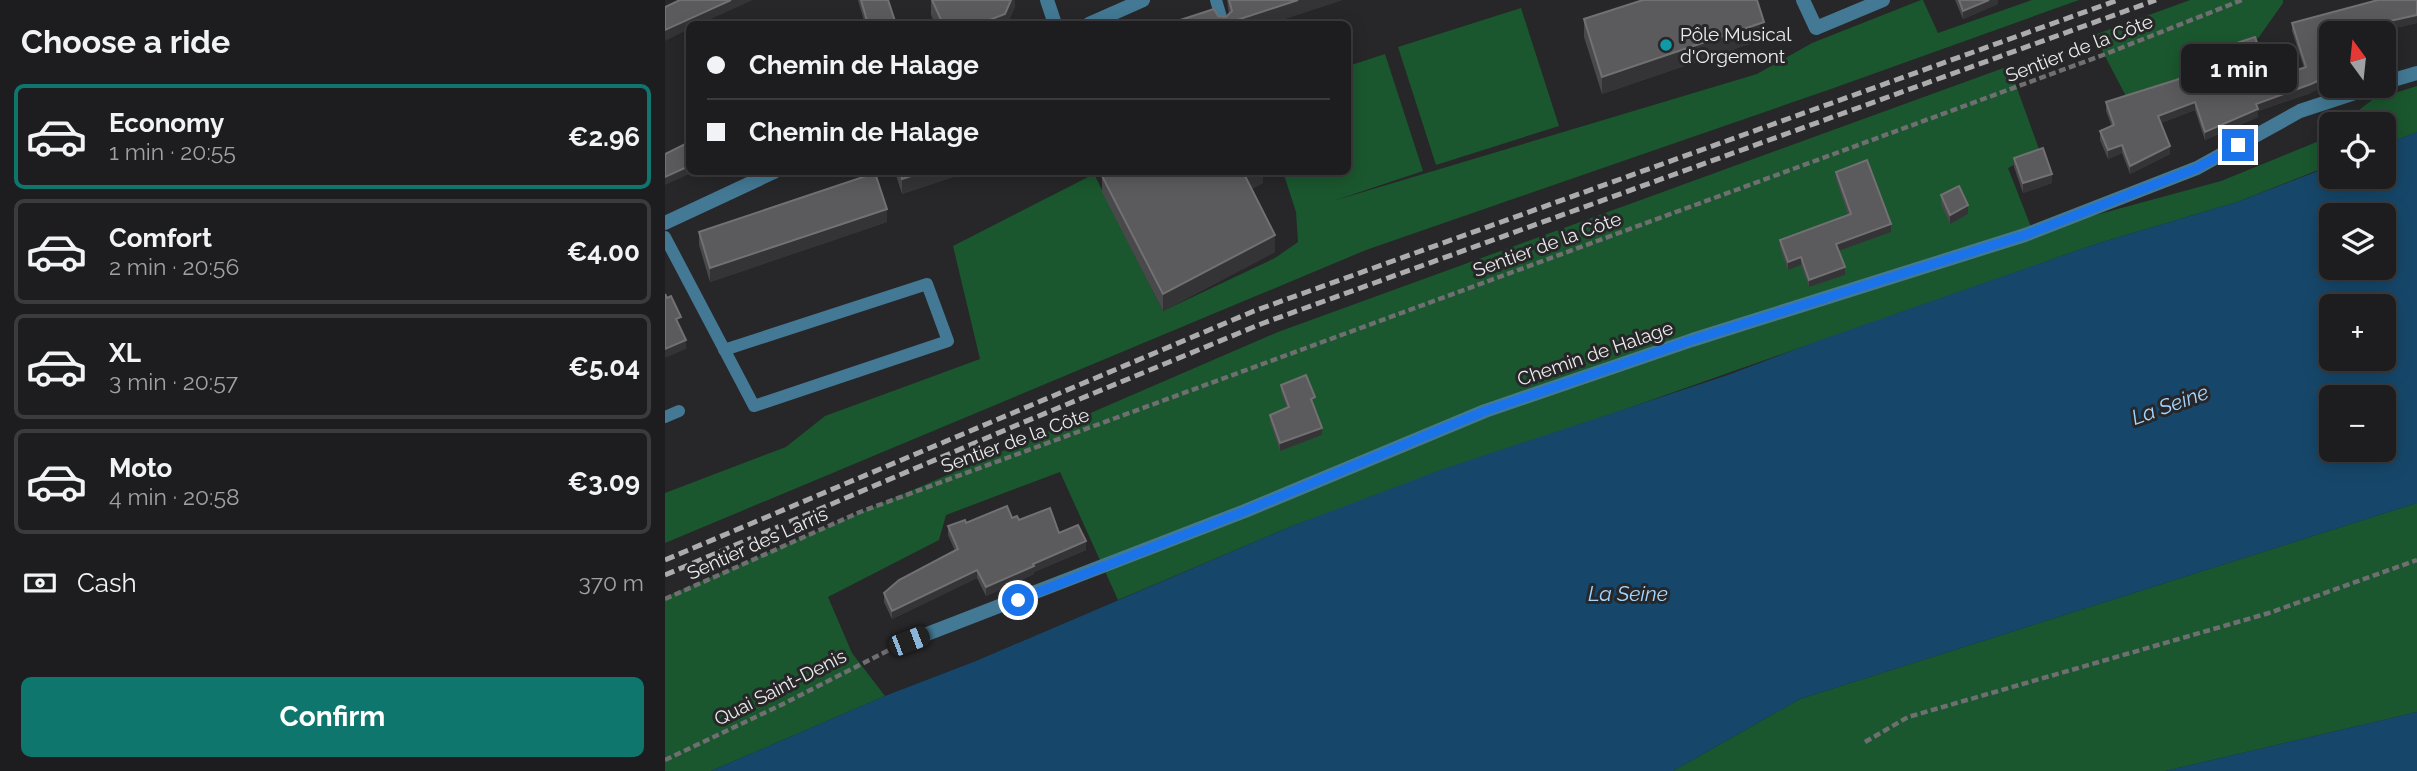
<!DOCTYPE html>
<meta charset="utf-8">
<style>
body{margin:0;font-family:Raleway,sans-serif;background:#252527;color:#f1f3f6;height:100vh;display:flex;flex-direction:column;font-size:26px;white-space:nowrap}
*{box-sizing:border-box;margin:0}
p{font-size:23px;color:#a0a1a4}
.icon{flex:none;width:38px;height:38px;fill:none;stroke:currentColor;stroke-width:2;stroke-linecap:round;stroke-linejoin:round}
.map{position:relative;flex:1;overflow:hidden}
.panel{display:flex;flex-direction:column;background:#1d1c1e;width:665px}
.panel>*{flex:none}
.top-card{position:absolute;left:21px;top:21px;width:665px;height:154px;border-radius:10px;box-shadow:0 4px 18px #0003,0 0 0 2px #3b3a3c;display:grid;align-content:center;height:154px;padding:0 21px;background:#1d1c1e}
.needle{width:46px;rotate:345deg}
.controls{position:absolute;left:1654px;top:21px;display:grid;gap:14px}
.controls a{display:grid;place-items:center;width:77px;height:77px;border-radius:10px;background:#1d1c1e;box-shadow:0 4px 18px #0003,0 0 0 2px #3b3a3c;font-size:35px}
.end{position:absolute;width:32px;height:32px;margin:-16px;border:9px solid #1a73e8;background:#fff;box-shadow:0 0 0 4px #fff}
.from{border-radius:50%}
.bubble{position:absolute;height:49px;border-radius:10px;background:#1d1c1e;box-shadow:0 4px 18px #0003,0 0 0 2px #3b3a3c;font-size:23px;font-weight:700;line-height:49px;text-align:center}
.car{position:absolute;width:21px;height:42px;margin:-21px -10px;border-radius:9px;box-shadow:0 0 5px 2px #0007;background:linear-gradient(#222 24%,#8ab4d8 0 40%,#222 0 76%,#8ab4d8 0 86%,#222 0)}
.top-card b{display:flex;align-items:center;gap:24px;height:66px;font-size:26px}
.top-card b+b{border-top:2px solid #3b3a3c}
.top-card i{width:18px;height:18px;background:#f1f3f6}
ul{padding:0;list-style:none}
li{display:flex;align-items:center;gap:21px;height:105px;margin:0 14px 10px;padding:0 7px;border:4px solid #3b3a3c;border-radius:10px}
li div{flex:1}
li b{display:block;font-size:26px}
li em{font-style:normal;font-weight:700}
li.selected{border-color:#0f766e}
li>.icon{width:63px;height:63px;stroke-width:1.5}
h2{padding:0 21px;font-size:32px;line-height:84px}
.pay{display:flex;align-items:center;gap:18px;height:77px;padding:0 21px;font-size:26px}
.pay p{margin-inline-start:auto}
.cta{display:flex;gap:14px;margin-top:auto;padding:14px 21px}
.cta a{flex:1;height:80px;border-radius:10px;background:#0f766e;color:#fff;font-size:28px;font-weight:700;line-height:80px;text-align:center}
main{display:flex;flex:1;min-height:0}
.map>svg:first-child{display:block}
.green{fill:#1a572e}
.water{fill:#16476a;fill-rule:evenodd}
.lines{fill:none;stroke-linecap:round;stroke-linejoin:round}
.path{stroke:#6f6e70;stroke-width:4.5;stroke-dasharray:7 3.5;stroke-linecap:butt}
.lane{stroke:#437994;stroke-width:12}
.street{stroke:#437994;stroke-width:14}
.rail{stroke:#adacad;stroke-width:5;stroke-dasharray:10 5;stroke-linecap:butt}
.wall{fill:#49484a}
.shaded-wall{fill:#343335}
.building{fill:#5b5a5c;stroke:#727072;stroke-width:2}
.route{stroke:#1a73e8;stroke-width:9}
.culture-dot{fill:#0f9aa8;stroke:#272628;stroke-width:2.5}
.labels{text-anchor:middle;stroke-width:6;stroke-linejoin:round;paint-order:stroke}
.poi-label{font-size:19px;fill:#ecebec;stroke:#272628;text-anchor:start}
.street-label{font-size:19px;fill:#ecebec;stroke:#272628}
.water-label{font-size:21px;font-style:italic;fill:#a4d6ff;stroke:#272628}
</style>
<main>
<section class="panel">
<h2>Choose a ride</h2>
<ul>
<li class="selected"><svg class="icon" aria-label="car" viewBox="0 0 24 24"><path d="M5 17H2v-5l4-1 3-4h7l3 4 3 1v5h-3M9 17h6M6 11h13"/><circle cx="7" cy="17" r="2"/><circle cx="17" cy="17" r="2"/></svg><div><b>Economy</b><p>1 min · 20:55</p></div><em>€2.96</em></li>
<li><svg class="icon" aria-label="car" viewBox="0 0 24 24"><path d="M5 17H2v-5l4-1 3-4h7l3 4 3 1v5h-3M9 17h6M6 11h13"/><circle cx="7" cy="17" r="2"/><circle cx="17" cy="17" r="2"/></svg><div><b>Comfort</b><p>2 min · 20:56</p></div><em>€4.00</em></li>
<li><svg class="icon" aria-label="car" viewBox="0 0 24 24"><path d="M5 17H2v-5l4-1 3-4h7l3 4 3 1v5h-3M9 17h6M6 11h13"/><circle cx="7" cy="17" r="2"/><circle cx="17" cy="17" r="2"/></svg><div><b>XL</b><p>3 min · 20:57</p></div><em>€5.04</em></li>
<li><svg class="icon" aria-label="car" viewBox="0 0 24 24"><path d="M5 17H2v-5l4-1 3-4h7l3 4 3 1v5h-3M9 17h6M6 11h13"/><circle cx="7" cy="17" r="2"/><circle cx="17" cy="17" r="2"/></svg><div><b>Moto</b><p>4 min · 20:58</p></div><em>€3.09</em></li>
</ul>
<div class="pay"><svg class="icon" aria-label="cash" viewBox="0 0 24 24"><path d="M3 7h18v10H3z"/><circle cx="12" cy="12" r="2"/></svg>Cash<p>370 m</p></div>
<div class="cta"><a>Confirm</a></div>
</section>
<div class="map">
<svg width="1752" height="771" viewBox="0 0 1752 771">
<rect width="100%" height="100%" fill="#272628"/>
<g class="green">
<polygon points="1256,0 1258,0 1273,33 1367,0 1414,0 1166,89 701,250 0,543 0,493 121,447 160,416 315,359 288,246 429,174 498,311 610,258 633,242 631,212 618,172 682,172 683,66 720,54 758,171 668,201 1092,74 1147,43"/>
<polygon points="1525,0 1618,0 1618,3 1594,37 1556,66 1465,104 1429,35"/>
<polygon points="856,8 894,126 771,165 733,47"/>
<polygon points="1344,66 1375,152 1343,168 1368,232 1556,181 1654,141 1666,132 1666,165 1572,202 1431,244 627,526 453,600 395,472 281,515 274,540 163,597 187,653 220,696 46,771 0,771 0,597 613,332"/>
<polygon points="1752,86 1752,132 1719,145 1718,124 1676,124 1707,100"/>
<polygon points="1752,503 1752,712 1500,771 1008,771 1135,699"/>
</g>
<g class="water">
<path d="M1752 132V503L1135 699 1008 771H46L220 696 311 661 627 526 778 469 1063 375 1147 343 1431 244 1572 202 1666 166V177H1718L1719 145ZM1666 215H1718V268H1666ZM1666 306H1718V359H1666ZM1666 397H1718V450H1666Z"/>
<polygon points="1752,712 1752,771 1500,771"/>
</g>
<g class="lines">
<g class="path">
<polyline points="0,599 195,512 1438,55 1577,0"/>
<polyline points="1200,742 1243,717 1604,613 1752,560"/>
<polyline points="0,760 116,705 230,647"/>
</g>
<g class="lane">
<polyline points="551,0 558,24"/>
<polyline points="0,237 89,406 283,341 262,284 59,350"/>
<polyline points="0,417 14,411"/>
</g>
<g class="street">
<polyline points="382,0 390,24"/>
<polyline points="1138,0 1151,28 1218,0"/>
<polyline points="424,24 478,0"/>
<polyline points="1718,83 1752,73"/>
<polyline points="0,223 109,172"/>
<polyline points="244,641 580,511 820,411 1027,340 1360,235 1532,168 1635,111 1711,86"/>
</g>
<g class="rail">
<polyline points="0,560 589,311 1453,0"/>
<polyline points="0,575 352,425 596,324 1491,0"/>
</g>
</g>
<g class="wall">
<polygon points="193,0 225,0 223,1 231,24 200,24"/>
<polygon points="266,0 350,0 350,7 342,24 270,24 266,15"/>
<polygon points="562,0 677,0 604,24 553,16 561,17 564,14"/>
<polygon points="1290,0 1333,0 1333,4 1298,19"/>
<polygon points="919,19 1099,39 937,94 919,37"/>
<polygon points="1627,23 1752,23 1708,33 1666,33 1646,93 1593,111 1593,117 1540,140 1530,110 1496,123 1505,154 1465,174 1457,153 1443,159 1435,140 1435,131 1447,127 1441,111 1441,102 1511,80 1574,56 1572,51 1572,43 1605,79 1639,68 1627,31"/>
<polygon points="1349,158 1387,183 1358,193 1349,167"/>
<polygon points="230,172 303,172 237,194"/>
<polygon points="598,172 598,183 586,189 610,252 498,311 437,192 437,176"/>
<polygon points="1171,172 1226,232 1174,251 1180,275 1144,287 1136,265 1123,270 1115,248 1115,240 1183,215 1171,179"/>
<polygon points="1276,195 1303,214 1285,224 1276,204"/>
<polygon points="222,222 45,282 34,245 34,232"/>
<polygon points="616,385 650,405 649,405 657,435 615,451 605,422 605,415 622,408 616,393"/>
<polygon points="347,518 394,533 421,550 369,572 369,574 321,596 312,578 227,619 219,602 219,593 290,551 283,535 283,526 301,523"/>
</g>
<g class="shaded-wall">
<polygon points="66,0 88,0 35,24 24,24 24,29 0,41 0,30"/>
<polygon points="346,0 350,0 350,7 342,24 314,24"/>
<polygon points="633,0 677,0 604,24 560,24"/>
<polygon points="1324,0 1333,0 1333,4 1298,19 1298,11"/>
<polygon points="1752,15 1752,23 1708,33 1675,33 1675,32"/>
<polygon points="1099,22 1099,39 937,94 937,77"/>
<polygon points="1666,43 1666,51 1657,54 1657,45"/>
<polygon points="1666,75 1666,83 1646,93 1593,111 1593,117 1540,140 1540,132 1591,104"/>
<polygon points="1530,102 1530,110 1493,124 1493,116"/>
<polygon points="1457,145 1457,153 1443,159 1443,150"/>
<polygon points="1505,146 1505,154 1465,174 1465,166"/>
<polygon points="24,166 24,172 29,172 0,185 0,177"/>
<polygon points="259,172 303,172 237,194 237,179"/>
<polygon points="589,172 598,172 598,183 580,192 580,176"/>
<polygon points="1387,174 1387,183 1358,193 1358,183"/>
<polygon points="1303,205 1303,214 1285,224 1285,215"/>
<polygon points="222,209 222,222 45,282 45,268"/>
<polygon points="1226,224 1226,232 1171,252 1171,244"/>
<polygon points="610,235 610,252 498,311 498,294"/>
<polygon points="1136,257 1136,265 1123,270 1123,262"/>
<polygon points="1180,267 1180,275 1144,287 1144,280"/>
<polygon points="21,340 21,349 0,358 0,349"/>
<polygon points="657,428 657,435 615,451 615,443"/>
<polygon points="421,541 421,550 369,572 369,574 321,596 321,587 368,564"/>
<polygon points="312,570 312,578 227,619 227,611"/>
</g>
<g class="building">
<polygon points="15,0 66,0 0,30 0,7"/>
<polygon points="196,0 223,0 231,24 203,24"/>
<polygon points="267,0 346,0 340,14 314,24 278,24"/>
<polygon points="564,0 633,0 560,24 503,24 549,9 553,16 561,17 567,11"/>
<polygon points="978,0 1092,0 1099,22 937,77 919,19"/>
<polygon points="1294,0 1324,0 1298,11"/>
<polygon points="1713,0 1752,0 1752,15 1675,32 1675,33 1666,33 1666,43 1657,45 1662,60 1666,58 1666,75 1646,84 1591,104 1593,109 1540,132 1530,102 1493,116 1505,146 1465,166 1457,145 1443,150 1435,131 1449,125 1441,102 1511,80 1576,55 1572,43 1590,37 1605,79 1641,67 1627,23"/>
<polygon points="24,142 24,166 0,177 0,154"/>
<polygon points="1378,148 1387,174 1358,183 1349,158"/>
<polygon points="1202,160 1226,224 1171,244 1180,267 1144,280 1136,257 1123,262 1115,240 1186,214 1171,172"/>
<polygon points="235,172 259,172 237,179"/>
<polygon points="445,172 589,172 580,176 610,235 498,294 437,176"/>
<polygon points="210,173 222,209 45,268 34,232"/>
<polygon points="1294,186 1303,205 1285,215 1276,195"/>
<polygon points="0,294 2,298 6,296 16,317 11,319 21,340 0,349"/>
<polygon points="641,375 650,397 646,399 657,428 615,443 605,415 624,407 616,385"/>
<polygon points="342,506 347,518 352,516 354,520 385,508 394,533 413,525 421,541 368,564 369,566 321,587 312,570 227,611 219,593 234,580 293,549 283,526 300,520 301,523"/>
</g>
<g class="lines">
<polyline class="route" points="353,600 580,511 820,411 1027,340 1360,235 1532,168 1573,145"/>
</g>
<circle class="culture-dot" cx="1001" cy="45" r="7"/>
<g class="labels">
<g class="poi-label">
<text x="1015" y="41">Pôle Musical<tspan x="1015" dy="22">d'Orgemont</tspan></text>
</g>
<g class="street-label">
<text transform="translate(1414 48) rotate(-21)" y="7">Sentier de la Côte</text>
<text transform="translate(882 244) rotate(-20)" y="7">Sentier de la Côte</text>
<text transform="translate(930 353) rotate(-19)" y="7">Chemin de Halage</text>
<text transform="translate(350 440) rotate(-20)" y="7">Sentier de la Côte</text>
<text transform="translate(92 543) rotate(-24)" y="7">Sentier des Larris</text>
<text transform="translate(115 687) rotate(-27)" y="7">Quai Saint-Denis</text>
</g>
<g class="water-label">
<text transform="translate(1505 405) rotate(-20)" y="7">La Seine</text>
<text x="963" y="601">La Seine</text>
</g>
</g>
</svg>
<div class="controls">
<a><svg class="needle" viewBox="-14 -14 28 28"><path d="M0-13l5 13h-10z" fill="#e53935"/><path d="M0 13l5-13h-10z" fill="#a0a1a4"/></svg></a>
<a><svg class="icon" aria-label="locate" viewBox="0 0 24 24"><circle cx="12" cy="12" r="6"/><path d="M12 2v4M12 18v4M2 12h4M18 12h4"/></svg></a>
<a><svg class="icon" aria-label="layers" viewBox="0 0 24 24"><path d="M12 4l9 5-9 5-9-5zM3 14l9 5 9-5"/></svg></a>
<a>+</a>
<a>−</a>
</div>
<i class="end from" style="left:353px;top:600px"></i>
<i class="end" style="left:1573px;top:145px"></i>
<div class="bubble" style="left:1516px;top:44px;width:116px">1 min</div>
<i class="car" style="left:244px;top:641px;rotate:69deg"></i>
<div class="top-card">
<b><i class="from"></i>Chemin de Halage</b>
<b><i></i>Chemin de Halage</b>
</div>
</div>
</main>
